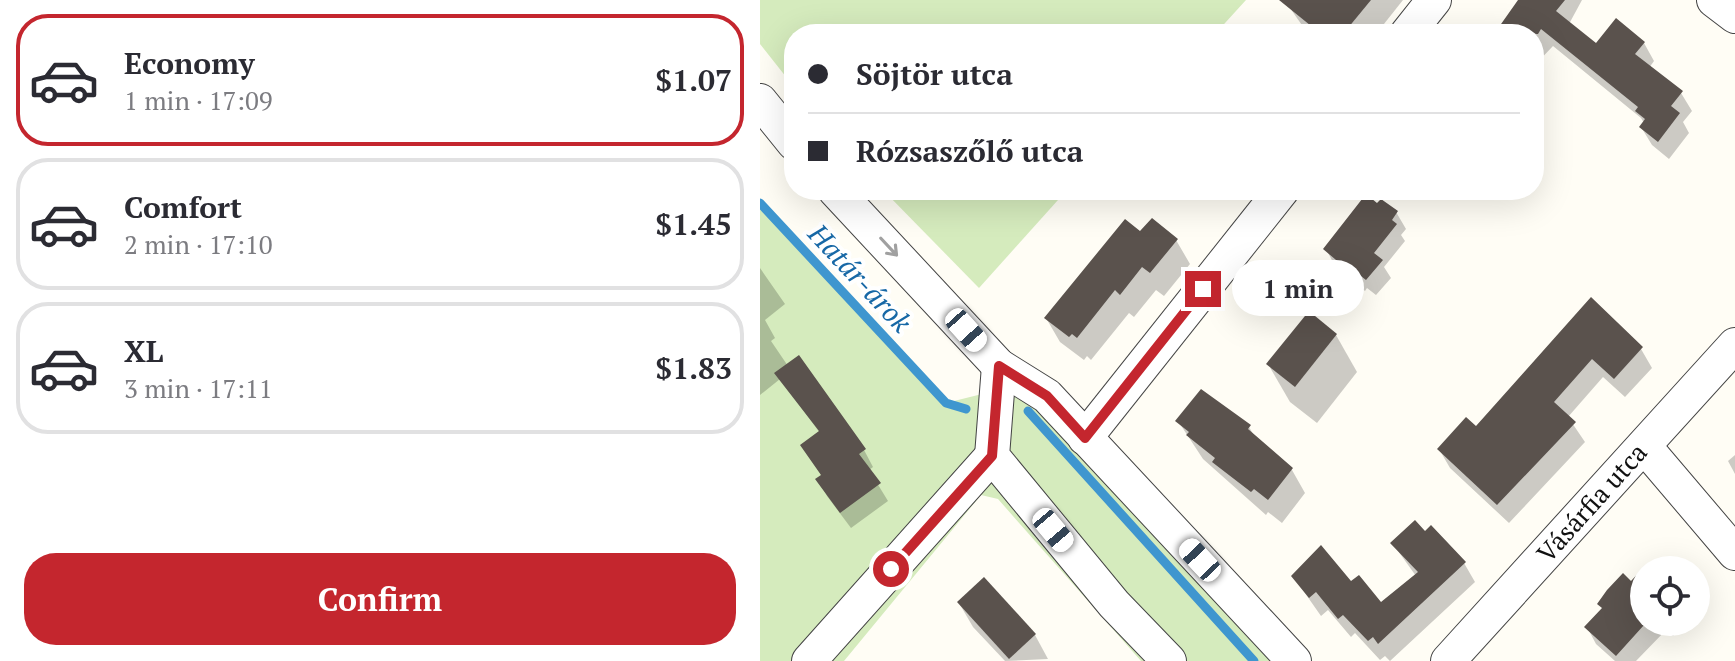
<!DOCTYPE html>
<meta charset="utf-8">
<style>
body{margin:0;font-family:"PT Serif",serif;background:#f7f7f7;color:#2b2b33;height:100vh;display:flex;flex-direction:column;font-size:30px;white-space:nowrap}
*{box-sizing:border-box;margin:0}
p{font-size:26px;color:#7c7c81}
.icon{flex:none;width:44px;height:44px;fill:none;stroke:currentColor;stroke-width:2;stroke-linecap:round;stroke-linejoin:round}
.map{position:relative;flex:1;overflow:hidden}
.details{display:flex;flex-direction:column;background:#fff;width:760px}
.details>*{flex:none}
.guide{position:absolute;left:24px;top:24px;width:760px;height:176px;border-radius:32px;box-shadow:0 8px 32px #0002;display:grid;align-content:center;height:176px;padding:0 24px;background:#fff}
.buttons{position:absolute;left:870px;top:556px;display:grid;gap:16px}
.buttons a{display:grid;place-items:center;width:80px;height:80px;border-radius:50%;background:#fff;box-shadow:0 8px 32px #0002;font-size:40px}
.end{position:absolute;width:36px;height:36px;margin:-18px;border:10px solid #c4262e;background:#fff;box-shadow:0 0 0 4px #fff}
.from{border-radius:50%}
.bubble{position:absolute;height:56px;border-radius:28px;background:#fff;box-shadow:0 8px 32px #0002;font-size:26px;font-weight:700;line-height:56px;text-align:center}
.car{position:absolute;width:24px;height:48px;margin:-24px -12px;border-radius:10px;box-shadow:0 0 6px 2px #0007;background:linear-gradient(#fff 24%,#345 0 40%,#fff 0 76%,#345 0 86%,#fff 0)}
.guide b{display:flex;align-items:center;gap:28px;height:76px;font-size:30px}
.guide b+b{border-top:2px solid #e1e1e2}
.guide i{width:20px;height:20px;background:#2b2b33}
ul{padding:14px 0 0;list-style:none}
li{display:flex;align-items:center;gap:24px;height:132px;margin:0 16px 12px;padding:0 8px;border:4px solid #e1e1e2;border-radius:32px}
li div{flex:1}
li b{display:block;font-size:30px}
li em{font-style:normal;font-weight:700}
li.selected{border-color:#c4262e}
li>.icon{width:72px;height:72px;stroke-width:1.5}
.primary-button{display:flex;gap:16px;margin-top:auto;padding:16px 24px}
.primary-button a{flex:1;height:92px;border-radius:32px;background:#c4262e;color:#fff;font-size:32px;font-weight:700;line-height:92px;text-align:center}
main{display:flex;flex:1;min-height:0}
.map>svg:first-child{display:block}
.green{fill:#d5ebbd}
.shadow{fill:#0003}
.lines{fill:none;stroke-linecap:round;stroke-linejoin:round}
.stream{stroke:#3f96cf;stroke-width:9}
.building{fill:#5a524d}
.minor-casing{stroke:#444;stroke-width:36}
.minor{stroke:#fff;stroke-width:34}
.oneway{stroke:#a0a0a0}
.route{stroke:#c4262e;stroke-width:10}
.labels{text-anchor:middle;stroke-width:8;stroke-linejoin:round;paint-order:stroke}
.street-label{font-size:26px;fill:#111;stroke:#fff}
.water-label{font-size:28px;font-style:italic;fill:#1768a6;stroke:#fff}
</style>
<main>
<section class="details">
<ul>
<li class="selected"><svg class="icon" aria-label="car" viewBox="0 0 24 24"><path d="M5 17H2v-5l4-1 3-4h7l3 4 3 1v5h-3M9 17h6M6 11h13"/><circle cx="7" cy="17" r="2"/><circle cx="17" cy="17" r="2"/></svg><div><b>Economy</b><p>1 min · 17:09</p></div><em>$1.07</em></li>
<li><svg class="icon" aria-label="car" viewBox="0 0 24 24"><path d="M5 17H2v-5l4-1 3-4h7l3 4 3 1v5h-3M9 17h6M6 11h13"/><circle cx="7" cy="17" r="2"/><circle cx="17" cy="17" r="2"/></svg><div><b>Comfort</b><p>2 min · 17:10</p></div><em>$1.45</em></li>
<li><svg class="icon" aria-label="car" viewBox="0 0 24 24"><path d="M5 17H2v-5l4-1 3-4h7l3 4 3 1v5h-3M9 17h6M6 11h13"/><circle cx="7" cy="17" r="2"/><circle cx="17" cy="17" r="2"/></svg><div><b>XL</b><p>3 min · 17:11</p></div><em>$1.83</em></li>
</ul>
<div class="primary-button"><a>Confirm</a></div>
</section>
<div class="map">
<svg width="975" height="661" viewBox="0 0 975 661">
<rect width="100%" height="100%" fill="#fffdf5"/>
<g class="green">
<polygon points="0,0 486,0 455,34 34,34 34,87 0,44"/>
<polygon points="123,190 307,190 219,288"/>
<polygon points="0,203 186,403 254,386 520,661 381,661 238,499 221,495 84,661 0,661"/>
</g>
<g class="shadow">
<polygon points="532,0 643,0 616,34 548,34 528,5"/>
<polygon points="763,0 822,0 809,24 837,46 884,43 894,61 889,68 921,93 932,111 923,122 929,133 909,159 892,145 881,127 884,123 881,118 793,46 774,66 774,34 737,34"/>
<polygon points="618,205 636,212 646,229 641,235 645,241 624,267 631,278 616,295 607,288 605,291 575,266 566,249"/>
<polygon points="381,234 416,240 430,264 404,296 396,290 374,317 369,313 331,360 327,356 324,360 300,342 286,318"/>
<polygon points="0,268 25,304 5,320 15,338 11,341 28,366 104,450 113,467 109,470 128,501 91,528 67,496 58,480 62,476 43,446 60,433 20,379 0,395"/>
<polygon points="831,300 881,349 892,368 865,397 843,377 808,417 825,442 749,523 690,468 679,449 716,429"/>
<polygon points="576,335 597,372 557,423 530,402 508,364"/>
<polygon points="418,421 489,427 496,439 532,470 545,493 522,523 508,512 506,515 443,459"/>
<polygon points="975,455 975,474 968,461"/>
<polygon points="633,544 704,563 715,582 630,661 625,656 620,660 595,633 591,637 568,610 561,616 533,576 590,584 621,605 656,576"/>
<polygon points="884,574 884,622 926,622 913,636 906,630 876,661 855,661 836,644 827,627 843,609 840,604"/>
<polygon points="199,603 275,635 288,659 245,661 213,627"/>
</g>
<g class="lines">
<g class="stream">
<polyline points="0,203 186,403 206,409"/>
<polyline points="268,411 494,661"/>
</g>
</g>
<g class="building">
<polygon points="519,0 611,0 583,34 561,34"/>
<polygon points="758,0 805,0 796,11 836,43 856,18 885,42 875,54 923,91 911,106 920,113 898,142 879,127 885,119 875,111 878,107 781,29 778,34 734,34"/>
<polygon points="606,194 617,203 621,199 638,211 632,220 637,224 614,253 623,260 606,280 597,273 595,276 563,249"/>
<polygon points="392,218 418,239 390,273 382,267 360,295 355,290 317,338 312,334 309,337 284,318 365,219 380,231"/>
<polygon points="831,297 883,347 854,379 832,359 794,402 816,422 737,505 677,449 706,417 716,426"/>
<polygon points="549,311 577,334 535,387 506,364"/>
<polygon points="39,355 106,449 99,454 121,483 80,513 55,479 61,475 40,445 59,431 14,373"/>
<polygon points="441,389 491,425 488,429 533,468 508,500 494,489 491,492 452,462 455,458 426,435 429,432 415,421"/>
<polygon points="655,520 665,531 671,525 706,562 618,644 613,637 608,641 583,615 578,619 556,592 549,598 531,576 561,545 591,581 599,575 621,602 658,572 630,543"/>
<polygon points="884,567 884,625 856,656 824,627 842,608 837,604 847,590 863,573 871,581"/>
<polygon points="224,577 276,634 249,659 197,602"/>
</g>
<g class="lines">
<defs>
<g id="minor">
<polyline points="954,0 975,16"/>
<polyline points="647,34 674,0"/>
<polyline points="0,101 34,143"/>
<polyline points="75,190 239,366 287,396 534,661"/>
<polyline points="239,366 232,456 354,604 409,661"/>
<polyline points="325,438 522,190"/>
<polyline points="884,446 975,553"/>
<polyline points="49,661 232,456"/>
<polyline points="688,661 975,345"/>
</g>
</defs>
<use href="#minor" class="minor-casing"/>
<use href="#minor" class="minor"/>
</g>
<defs><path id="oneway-shaft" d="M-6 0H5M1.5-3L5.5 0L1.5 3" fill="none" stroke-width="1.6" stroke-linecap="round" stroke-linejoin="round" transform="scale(2)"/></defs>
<use class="oneway" href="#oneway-shaft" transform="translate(129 247) rotate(47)"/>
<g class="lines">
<polyline class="route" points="131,569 232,456 239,366 287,396 325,438 443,289"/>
</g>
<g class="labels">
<g class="street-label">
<text transform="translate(832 503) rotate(-48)" y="9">Vásárfia utca</text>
</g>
<g class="water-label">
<text transform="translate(100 278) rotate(47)" y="10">Határ-árok</text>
</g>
</g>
</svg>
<div class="buttons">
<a><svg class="icon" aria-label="locate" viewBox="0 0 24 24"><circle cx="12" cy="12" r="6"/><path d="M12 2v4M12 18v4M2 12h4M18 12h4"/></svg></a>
</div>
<i class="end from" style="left:131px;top:569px"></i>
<i class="end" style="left:443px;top:289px"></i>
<div class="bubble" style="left:472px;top:260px;width:132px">1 min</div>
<i class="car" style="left:206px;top:330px;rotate:138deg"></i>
<i class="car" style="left:293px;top:530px;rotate:140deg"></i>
<i class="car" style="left:440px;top:560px;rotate:317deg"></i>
<div class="guide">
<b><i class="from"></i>Söjtör utca</b>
<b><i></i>Rózsaszőlő utca</b>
</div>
</div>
</main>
